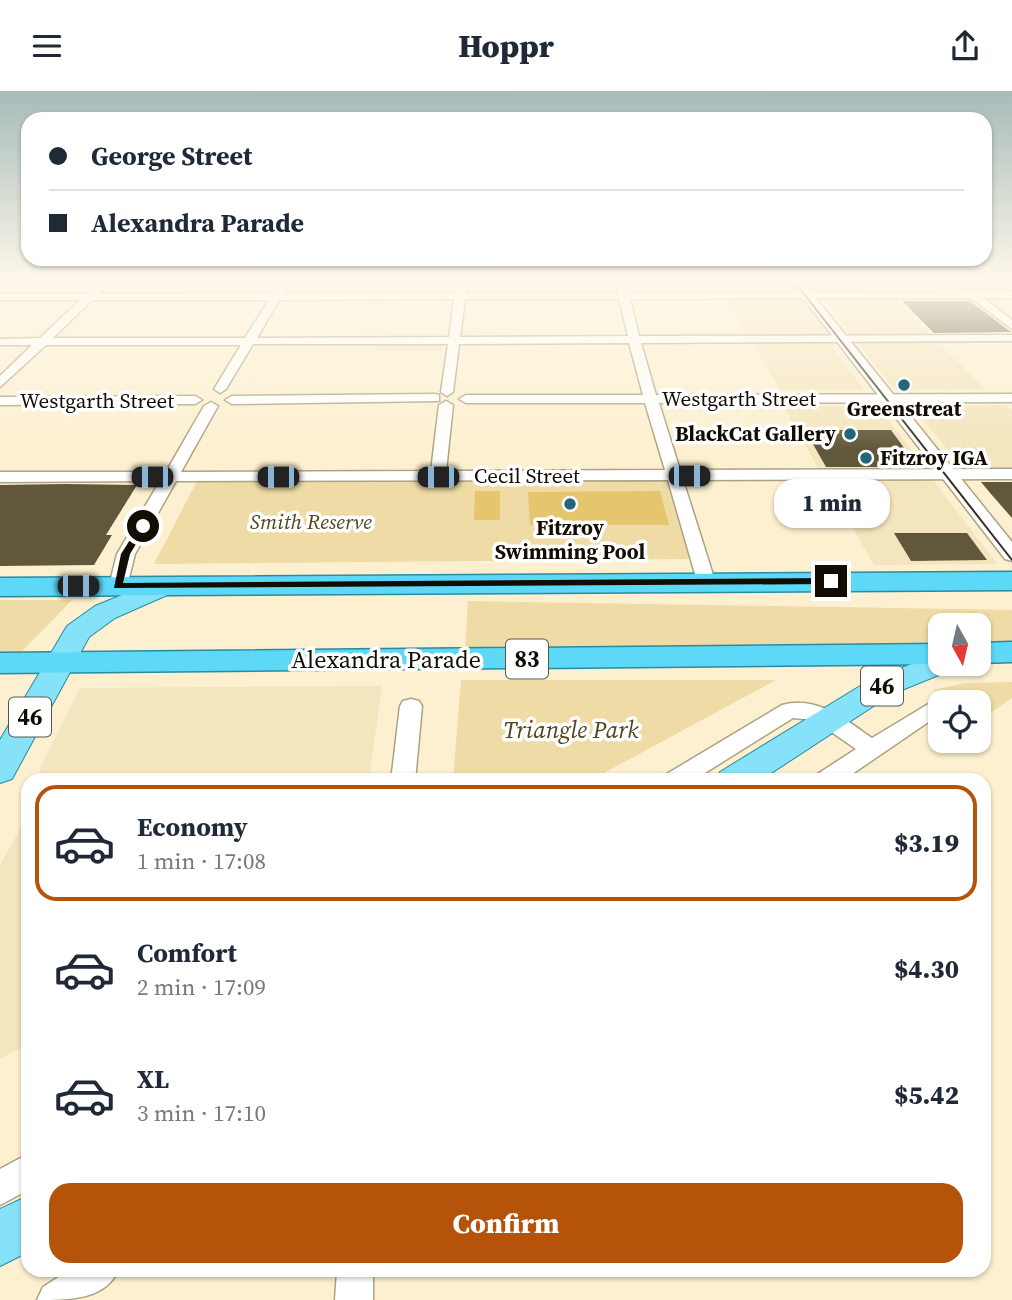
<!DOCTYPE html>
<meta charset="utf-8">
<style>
body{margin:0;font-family:"Source Serif 4",serif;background:#f6f6f7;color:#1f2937;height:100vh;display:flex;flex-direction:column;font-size:26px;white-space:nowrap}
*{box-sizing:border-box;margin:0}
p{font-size:23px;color:#747a83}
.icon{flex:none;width:38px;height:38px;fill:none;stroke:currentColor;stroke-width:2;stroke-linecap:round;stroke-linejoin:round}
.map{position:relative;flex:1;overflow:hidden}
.sheet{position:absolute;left:21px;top:682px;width:970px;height:504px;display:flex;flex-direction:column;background:#fff;border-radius:21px;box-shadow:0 2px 5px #0004}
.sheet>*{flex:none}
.banner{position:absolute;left:21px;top:21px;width:971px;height:154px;border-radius:21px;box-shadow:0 2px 5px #0004;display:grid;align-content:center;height:154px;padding:0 28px;background:#fff}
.needle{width:46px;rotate:172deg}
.controls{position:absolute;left:928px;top:522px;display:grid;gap:14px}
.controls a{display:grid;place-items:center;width:63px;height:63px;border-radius:14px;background:#fff;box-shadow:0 2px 5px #0004;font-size:35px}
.end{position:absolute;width:32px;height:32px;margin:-16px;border:9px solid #110d03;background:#fff;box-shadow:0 0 0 4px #fff}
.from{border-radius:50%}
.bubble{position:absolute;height:49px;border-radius:21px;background:#fff;box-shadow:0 2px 5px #0004;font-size:23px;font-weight:800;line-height:49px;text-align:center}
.car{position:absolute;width:21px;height:42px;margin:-21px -10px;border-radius:9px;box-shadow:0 0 5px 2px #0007;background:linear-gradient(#222 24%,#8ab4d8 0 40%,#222 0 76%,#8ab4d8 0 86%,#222 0)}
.banner b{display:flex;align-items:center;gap:24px;height:66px;font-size:26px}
.banner b+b{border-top:2px solid #e0e1e3}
.banner i{width:18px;height:18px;background:#1f2937}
ul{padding:12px 0 0;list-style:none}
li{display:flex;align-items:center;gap:21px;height:116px;margin:0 14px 10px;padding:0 14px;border:4px solid transparent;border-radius:21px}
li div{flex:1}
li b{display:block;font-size:26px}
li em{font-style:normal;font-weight:800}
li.selected{border-color:#b45309}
li>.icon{width:63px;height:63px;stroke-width:1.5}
.action{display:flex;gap:14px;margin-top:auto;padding:14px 28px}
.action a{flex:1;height:80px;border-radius:21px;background:#b45309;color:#fff;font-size:28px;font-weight:800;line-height:80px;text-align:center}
header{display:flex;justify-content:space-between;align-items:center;height:91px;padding:0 28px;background:#fff;font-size:32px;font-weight:800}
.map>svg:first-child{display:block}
.built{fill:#f3e5bd}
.green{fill:#efdba5}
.water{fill:#e5c66f}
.building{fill:#61573a}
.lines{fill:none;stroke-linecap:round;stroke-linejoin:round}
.minor-casing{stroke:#ada283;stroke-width:3}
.tertiary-casing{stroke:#ada283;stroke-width:3}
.primary-casing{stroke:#298ba0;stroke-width:2}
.trunk-casing{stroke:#298ba0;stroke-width:3}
.minor{fill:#fff;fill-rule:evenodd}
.tertiary{fill:#fff;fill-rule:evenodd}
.primary{fill:#86e2f9;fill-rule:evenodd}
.trunk{fill:#5ed8f7;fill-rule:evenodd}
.tram{stroke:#353023;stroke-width:2}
.route{fill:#110d03}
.poi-dot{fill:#246779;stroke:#fff;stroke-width:2.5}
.labels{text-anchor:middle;stroke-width:7;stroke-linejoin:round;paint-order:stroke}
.far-street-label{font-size:21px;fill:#110d03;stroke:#fff}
.far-poi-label{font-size:21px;font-weight:bold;fill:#110d03;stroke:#fff}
.far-park-label{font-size:21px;font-style:italic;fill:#51441e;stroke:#fff}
.shield{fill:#fff;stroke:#58564f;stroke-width:2}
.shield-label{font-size:23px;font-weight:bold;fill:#110d03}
.street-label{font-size:24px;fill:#110d03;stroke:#fff}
.park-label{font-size:24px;font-style:italic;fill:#51441e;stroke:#fff}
</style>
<header><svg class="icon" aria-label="menu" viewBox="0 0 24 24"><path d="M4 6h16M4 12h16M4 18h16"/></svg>Hoppr<svg class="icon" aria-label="share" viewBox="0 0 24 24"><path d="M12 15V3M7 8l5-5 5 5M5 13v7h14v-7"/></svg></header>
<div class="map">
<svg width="1012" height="1209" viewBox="0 0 1012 1209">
<rect width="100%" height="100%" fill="#fcf0d0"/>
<g class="built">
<polygon points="741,190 787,190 831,246 747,247 725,206 751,205"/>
<polygon points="807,190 856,190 868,202 817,203"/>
<polygon points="822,206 893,206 985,298 895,299"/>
<polygon points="378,250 444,250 443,260 375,260"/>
<polygon points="751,250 828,250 864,299 780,299"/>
<polygon points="1005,314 1012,320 1012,377 963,377 911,315"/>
<polygon points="783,315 878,315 926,378 819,379"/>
<polygon points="931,386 997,473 874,474 824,387"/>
<polygon points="382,595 369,689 38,689 41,675 80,597"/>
<polygon points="28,724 28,953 0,968 0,774"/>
</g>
<g class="green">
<polygon points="668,389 691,468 154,473 197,390"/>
<polygon points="0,509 72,509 21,561 0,561"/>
<polygon points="468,510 1012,519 1012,553 978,553 978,534 940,534 940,554 465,561"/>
<polygon points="461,589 776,589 591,689 453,689"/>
<polygon points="1012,591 1012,607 980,629 978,611 955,611 933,599 964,592"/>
</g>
<g class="water">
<polygon points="475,400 500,400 500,429 474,429"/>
<polygon points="660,400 669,434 530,434 528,401"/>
</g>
<g class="building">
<polygon points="902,210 970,210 1011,241 934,242"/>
<polygon points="805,339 891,339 918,376 826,376"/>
<polygon points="981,391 1012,391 1012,427 991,403"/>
<polygon points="0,394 66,393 137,394 106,444 112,444 94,474 0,475"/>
<polygon points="894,442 967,442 987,469 911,470"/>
</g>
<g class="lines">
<defs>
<g id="minor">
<path d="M100 190H111L99 203 272 202 280 190H290L283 202H455L457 190H467L466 202H618L615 190H625L628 202 965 201 970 198 976 201H1012V207H984L1012 229V238L971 207 630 208 639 245 1012 244V250L641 252 656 304 1012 303V311L659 312 680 379 1012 378V388L683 389 715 490 706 495 697 490 668 389 176 390 135 463 127 495 118 500 109 495 117 463 160 390 0 391V381H166L204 315 211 311 218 315 181 381 431 380 439 314 446 310 453 314 446 380 665 379 645 312H466L459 308 466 304H643L629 252 459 253 453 301 447 305 441 301 448 253H253L226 298 220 302 214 298 241 254H46L0 296V285L32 254H0V248L40 247 80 209H0V203H87ZM454 208 449 246 257 247 279 209ZM465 208H619L628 245 460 246ZM92 209H269L245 247H53Z"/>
<polygon points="434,303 439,304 439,310 232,313 225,309 232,305"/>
<polygon points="0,306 195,305 202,309 195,313 0,314"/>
<path d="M940 606 949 611H940V623L842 690H813L816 684 856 658 814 629 793 627 692 690H662L665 684 782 614C817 604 846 629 872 647Z"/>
<polygon points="411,608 419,610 422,615 415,690 391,690 400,615 403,610"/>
<polygon points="28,1063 28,1099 0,1114 0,1078"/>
<path d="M68 1180H118C104 1209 69 1209 37 1209L43 1196Z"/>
<polygon points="337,1180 373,1180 373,1209 335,1209"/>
</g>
<polygon id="tertiary" points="790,190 802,190 1012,451 1012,470 1005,468"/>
<g id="primary">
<polygon points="164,487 174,489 178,495 174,501 115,527 89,546 12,688 0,692 0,649 67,535 95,515"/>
<polygon points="940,562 940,572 955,572 951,579 892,603 759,690 715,690 720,681 870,589"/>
<polygon points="28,1105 28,1161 0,1175 0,1118"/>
</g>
<g id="trunk">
<polygon points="1012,481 1012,499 0,505 0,487"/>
<polygon points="1012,551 1012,571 978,572 978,552"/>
<polygon points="940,553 940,572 943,572 940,573 0,582 0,562"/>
</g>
</defs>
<use href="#minor" class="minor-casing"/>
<use href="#tertiary" class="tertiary-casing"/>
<use href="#primary" class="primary-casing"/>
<use href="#trunk" class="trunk-casing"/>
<use href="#minor" class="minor"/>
<use href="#tertiary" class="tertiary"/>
<use href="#primary" class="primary"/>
<use href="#trunk" class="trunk"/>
<polyline class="tram" points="794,190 1012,469"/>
</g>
<linearGradient id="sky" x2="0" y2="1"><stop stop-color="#a7bbb8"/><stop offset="0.53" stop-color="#fef8ea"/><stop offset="1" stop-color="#fef8ea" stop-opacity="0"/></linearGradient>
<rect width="1012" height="359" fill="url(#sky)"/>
<polygon class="route" points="140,433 147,435 130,463 123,492 831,487 836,490 831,493 114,497 121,463"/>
<g class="poi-dot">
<circle cx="904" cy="294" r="7"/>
<circle cx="850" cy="343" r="7"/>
<circle cx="866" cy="367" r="7"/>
<circle cx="570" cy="413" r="7"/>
</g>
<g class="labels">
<g class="far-street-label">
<text x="739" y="315">Westgarth Street</text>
<text x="97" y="317">Westgarth Street</text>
<text x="527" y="392">Cecil Street</text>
</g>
<g class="far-poi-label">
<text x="904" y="325">Greenstreat</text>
<text x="836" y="350" text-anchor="end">BlackCat Gallery</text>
<text x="880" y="374" text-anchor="start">Fitzroy IGA</text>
<text x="570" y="444">Fitzroy<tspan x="570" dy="24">Swimming Pool</tspan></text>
</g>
<g class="far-park-label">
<text x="311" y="438">Smith Reserve</text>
</g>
<g class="shield">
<rect x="506" y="548.5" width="42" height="39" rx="5"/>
<rect x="861" y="575.5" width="42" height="39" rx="5"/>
<rect x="9" y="606.5" width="42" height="39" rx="5"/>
</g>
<g class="shield-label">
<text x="527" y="576">83</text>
<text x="882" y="603">46</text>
<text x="30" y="634">46</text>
</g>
<g class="street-label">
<text x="386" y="577">Alexandra Parade</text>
</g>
<g class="park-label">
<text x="571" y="647">Triangle Park</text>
</g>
</g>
</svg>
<div class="controls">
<a><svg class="needle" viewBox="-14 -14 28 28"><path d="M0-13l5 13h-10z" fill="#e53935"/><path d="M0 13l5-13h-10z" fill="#747a83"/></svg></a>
<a><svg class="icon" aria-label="locate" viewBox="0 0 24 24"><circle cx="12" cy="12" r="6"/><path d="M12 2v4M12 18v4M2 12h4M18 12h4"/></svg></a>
</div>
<i class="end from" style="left:143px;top:435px"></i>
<i class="end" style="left:831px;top:490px"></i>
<div class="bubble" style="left:774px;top:388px;width:116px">1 min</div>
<i class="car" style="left:689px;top:385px;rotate:90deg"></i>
<i class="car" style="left:152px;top:386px;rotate:270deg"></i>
<i class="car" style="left:278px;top:386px;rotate:270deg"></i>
<i class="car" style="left:438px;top:386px;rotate:270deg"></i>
<i class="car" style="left:78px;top:495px;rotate:90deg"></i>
<div class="banner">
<b><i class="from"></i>George Street</b>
<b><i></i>Alexandra Parade</b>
</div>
<section class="sheet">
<ul>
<li class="selected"><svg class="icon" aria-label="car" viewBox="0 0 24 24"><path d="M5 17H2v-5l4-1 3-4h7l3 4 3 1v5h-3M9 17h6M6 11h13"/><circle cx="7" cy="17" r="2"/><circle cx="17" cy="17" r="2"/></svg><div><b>Economy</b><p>1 min · 17:08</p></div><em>$3.19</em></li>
<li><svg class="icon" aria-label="car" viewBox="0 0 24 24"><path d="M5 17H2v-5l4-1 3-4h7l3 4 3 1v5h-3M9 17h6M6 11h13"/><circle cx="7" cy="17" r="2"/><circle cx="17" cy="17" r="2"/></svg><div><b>Comfort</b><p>2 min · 17:09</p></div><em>$4.30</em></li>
<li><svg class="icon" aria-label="car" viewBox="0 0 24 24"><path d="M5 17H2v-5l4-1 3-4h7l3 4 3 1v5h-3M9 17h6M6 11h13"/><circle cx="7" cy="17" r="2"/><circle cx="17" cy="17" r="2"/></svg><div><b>XL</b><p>3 min · 17:10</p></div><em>$5.42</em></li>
</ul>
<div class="action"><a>Confirm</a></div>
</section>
</div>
